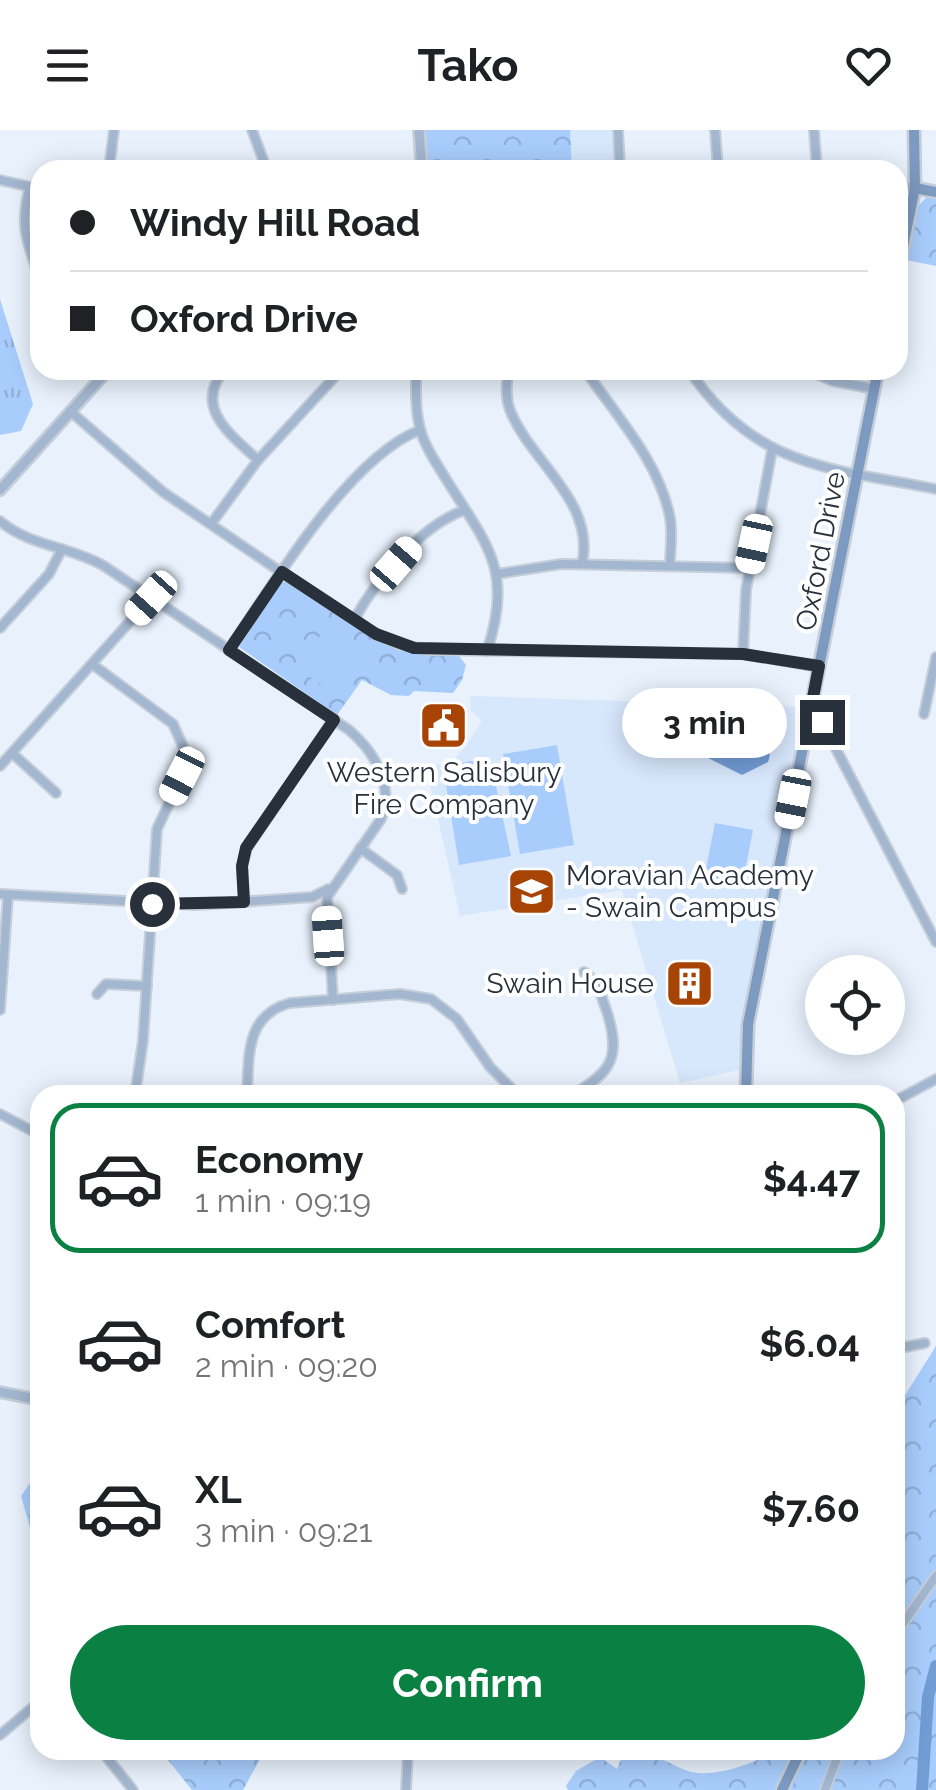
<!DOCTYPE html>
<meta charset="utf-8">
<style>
body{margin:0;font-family:Raleway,sans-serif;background:#f2f2f2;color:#202124;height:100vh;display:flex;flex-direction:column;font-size:38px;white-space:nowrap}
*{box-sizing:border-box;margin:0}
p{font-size:32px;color:#757577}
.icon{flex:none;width:55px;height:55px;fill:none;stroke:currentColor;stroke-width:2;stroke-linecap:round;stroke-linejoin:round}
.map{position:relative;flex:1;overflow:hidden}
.details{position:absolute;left:30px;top:955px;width:875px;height:675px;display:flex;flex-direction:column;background:#fff;border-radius:30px;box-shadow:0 5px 25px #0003}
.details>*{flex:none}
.guide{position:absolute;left:30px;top:30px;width:878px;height:220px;border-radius:30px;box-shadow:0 5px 25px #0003;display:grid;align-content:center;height:220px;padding:0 40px;background:#fff}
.tools{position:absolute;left:805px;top:825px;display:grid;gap:20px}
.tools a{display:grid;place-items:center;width:100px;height:100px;border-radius:50%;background:#fff;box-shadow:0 5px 25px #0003;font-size:50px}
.end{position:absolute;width:45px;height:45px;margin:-22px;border:12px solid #27303b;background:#fff;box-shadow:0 0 0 5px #fff}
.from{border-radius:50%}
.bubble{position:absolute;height:70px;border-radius:35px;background:#fff;box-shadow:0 5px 25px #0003;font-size:32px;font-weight:700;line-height:70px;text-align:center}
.car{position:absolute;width:30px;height:60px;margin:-30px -15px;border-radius:12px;box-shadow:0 0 8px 2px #0007;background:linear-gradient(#fff 24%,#345 0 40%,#fff 0 76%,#345 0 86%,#fff 0)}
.guide b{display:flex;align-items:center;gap:35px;height:95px;font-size:38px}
.guide b+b{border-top:2px solid #e0e0e0}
.guide i{width:25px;height:25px;background:#202124}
ul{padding:18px 0 0;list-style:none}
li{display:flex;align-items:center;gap:30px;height:150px;margin:0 20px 15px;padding:0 20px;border:5px solid transparent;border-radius:30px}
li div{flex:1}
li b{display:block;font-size:38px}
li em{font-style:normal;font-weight:700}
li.current{border-color:#0b8043}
li>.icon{width:90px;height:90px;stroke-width:1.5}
.cta{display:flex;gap:20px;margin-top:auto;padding:20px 40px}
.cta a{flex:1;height:115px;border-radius:60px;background:#0b8043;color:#fff;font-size:40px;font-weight:700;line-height:115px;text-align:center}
header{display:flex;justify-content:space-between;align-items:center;height:130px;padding:0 40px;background:#fff;font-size:45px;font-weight:700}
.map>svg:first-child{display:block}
.built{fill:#d7e7fc}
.grass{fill:url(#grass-tufts)}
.forest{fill:url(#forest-crowns)}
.garden{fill:#a8cdfc}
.water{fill:#719dd4}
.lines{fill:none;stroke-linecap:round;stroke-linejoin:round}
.river{stroke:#719dd4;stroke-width:12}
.minor-casing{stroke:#c5ced9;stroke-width:12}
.tertiary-casing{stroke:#c5ced9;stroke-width:14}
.secondary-casing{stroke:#c5ced9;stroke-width:15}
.minor{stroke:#a3b7d0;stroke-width:8}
.tertiary{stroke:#a3b7d0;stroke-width:9}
.secondary{stroke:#7d9ac0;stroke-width:10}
.route{stroke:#27303b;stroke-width:12}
.labels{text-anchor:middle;stroke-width:8;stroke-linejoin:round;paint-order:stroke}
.street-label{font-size:28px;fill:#27303b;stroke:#fff}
.poi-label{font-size:28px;fill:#27303b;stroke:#fff}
</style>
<header><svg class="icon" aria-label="menu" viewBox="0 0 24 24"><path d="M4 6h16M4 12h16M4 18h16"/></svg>Tako<svg class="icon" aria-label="heart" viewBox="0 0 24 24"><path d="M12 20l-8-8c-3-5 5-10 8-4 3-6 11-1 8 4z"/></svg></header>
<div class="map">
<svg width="936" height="1660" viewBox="0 0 936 1660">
<defs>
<pattern id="grass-tufts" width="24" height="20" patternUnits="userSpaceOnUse" patternTransform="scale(2.5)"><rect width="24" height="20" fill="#a8cdfc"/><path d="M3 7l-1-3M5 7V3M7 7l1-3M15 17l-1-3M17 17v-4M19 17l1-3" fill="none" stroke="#91b0d9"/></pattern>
<pattern id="forest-crowns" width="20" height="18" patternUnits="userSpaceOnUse" patternTransform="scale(2.5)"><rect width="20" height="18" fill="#a8cdfc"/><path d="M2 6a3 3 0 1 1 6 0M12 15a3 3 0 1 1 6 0" fill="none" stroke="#91b0d9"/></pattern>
</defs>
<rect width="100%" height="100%" fill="#e8f1fc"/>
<g class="built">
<polygon points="570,0 613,0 614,40 572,40"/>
<polygon points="470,566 805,577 745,883 739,940 680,953 622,760 460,786 426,636 451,633 466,616 482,590 471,581"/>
</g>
<polygon class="grass" points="0,169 33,274 21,301 0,305"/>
<g class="forest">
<polygon points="424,0 570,0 572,40 428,35"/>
<polygon points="927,67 936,68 936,136 906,130 918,76"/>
<polygon points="281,452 287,452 387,515 413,522 459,526 466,535 462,550 453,563 414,561 409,566 391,565 362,550 337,585 239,517"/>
<polygon points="936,1216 936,1660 790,1660 808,1620 895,1620 895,1420 899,1394 895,1360 895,1271 902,1270"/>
<polygon points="40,1338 40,1433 21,1366"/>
<polygon points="160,1620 265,1620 243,1660 192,1660"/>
<path d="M625 1620C650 1620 663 1631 685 1640 709 1649 740 1637 763 1628L767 1620H795L776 1660H568L566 1656 576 1641 600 1627 617 1639Z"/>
</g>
<g class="garden">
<polygon points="326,497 360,520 344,544 309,522"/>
<polygon points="312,526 344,547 334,563 302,542"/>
<polygon points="557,615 574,715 520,724 503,624"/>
<polygon points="490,628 511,726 459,735 443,636"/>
<polygon points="715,693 753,700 742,756 704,749"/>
</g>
<polygon class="water" points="714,585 739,591 770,625 768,632 742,645 708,628 702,621 709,587"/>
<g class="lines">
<polyline class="river" points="922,1660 928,1567 936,1536"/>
<defs>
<g id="minor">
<polyline points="252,0 267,40"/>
<polyline points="618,0 620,40"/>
<polyline points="715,0 718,40"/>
<polyline points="814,0 817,40"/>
<polyline points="109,40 114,0"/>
<polyline points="0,50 40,59"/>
<path d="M30 57C19 96 27 112 40 149"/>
<path d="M224 240C193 278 231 305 258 330"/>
<path d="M416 240C416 260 415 282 421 302 426 319 437 334 446 349 487 415 514 440 487 521"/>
<path d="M508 240C507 253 505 267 510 280 530 332 596 371 582 434"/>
<path d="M585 240C616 285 660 333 670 388 673 403 670 420 670 435"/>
<path d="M689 240C755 338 830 338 936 359"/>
<polyline points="807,240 833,251 875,259"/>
<polyline points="70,281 163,362 281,442 376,504 401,515 431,520 743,524 819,537"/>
<path d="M0 391C31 417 70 416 104 436L349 600C374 621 395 656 381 689L327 767 333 870"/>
<polyline points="211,394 258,330 341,240"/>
<polyline points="497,444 561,434 750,438"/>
<path d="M354 490C376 450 421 395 465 380"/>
<polyline points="0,498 49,444 62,419"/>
<path d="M229 520C271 457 349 327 420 300"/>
<polyline points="743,524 746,460 772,320"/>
<polyline points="92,534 173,594 185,621 182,646 157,699 143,911 135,965"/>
<polyline points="811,578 822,592 936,812"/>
<polyline points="924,584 936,527"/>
<polyline points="12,623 56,663"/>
<polyline points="0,636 151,468"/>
<polyline points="360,718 397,745 402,759"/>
<polyline points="0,764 196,775 312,767 328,759"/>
<polyline points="244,771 242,736 247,718 334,589"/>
<polyline points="97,864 106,854 147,856"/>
<polyline points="0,880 8,765"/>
<path d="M247 965C249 927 245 885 290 873L400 864 431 869 457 889 490 937 518 965"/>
<path d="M572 965C612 942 621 927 607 882 601 866 599 852 584 842"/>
<polyline points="895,971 936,949"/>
<polyline points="0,984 40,1005"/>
<polyline points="895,1219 925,1213"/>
<polyline points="895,1505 936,1446"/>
<polyline points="0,1605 40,1571"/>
<polyline points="101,1620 133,1660"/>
<polyline points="406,1660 408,1620"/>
<polyline points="825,1660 840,1620"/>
</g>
<g id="tertiary">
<polyline points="419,0 422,40"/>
<polyline points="898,57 915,58"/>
<polyline points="0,360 108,240"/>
<polyline points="0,1262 40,1270"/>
</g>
<g id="secondary">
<polyline points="915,58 936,62"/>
<polyline points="898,141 915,58 914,0"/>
<polyline points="746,965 748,894 878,240"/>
<polyline points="782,1660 801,1620"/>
</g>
</defs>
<use href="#minor" class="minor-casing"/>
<use href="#tertiary" class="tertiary-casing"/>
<use href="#secondary" class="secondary-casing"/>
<use href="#minor" class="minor"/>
<use href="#tertiary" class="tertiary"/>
<use href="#secondary" class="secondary"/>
</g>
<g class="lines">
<polyline class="route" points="152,774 244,772 242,736 246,718 334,590 229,520 282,442 376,504 414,518 743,524 819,536 811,578 822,592"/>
</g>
<defs>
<symbol id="civic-square" viewBox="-11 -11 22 22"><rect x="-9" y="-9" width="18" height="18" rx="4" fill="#a64305" stroke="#fff"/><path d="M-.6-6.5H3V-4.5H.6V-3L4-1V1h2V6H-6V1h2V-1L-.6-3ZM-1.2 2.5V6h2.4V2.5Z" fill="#fff"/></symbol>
<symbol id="school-square" viewBox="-11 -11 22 22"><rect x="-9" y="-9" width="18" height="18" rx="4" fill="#a64305" stroke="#fff"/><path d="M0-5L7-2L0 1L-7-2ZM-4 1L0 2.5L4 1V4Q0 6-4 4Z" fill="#fff"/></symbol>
<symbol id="building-square" viewBox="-11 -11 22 22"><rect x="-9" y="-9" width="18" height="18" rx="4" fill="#a64305" stroke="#fff"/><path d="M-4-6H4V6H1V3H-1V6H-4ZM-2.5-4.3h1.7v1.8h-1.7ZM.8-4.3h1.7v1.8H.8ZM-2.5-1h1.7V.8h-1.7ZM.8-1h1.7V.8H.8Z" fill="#fff"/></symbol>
</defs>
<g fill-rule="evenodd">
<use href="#civic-square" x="416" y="568" width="55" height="55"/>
<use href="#school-square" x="504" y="734" width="55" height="55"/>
<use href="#building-square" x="662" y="826" width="55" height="55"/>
</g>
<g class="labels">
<g class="street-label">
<text transform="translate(820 421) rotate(-79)" y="10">Oxford Drive</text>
</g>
<g class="poi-label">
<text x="444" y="652">Western Salisbury<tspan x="444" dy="32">Fire Company</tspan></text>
<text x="566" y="755" text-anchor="start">Moravian Academy<tspan x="566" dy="32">- Swain Campus</tspan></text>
<text x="654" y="863" text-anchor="end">Swain House</text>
</g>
</g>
</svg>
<div class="tools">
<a><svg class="icon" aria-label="locate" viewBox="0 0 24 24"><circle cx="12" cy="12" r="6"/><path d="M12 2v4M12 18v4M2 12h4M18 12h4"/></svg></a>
</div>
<i class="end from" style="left:152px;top:774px"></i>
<i class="end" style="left:822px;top:592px"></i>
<div class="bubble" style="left:622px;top:558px;width:165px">3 min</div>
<i class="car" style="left:754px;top:414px;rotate:192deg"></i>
<i class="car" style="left:396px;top:434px;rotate:41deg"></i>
<i class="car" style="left:151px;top:468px;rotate:222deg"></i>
<i class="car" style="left:182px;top:646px;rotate:207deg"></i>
<i class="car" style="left:793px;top:669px;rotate:191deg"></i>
<i class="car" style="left:328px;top:806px;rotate:356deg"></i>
<div class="guide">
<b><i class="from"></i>Windy Hill Road</b>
<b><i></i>Oxford Drive</b>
</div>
<section class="details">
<ul>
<li class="current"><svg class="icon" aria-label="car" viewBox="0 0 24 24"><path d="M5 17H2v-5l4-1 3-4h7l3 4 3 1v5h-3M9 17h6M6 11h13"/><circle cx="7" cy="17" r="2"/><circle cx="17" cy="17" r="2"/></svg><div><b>Economy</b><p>1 min · 09:19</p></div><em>$4.47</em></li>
<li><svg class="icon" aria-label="car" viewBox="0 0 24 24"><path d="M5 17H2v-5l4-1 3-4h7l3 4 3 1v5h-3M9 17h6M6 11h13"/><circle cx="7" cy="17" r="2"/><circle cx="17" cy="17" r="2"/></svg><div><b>Comfort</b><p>2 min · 09:20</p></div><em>$6.04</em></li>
<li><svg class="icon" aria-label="car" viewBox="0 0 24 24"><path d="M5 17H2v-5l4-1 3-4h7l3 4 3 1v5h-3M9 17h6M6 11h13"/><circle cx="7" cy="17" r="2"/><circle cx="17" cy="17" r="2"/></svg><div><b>XL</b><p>3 min · 09:21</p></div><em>$7.60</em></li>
</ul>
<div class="cta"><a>Confirm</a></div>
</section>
</div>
